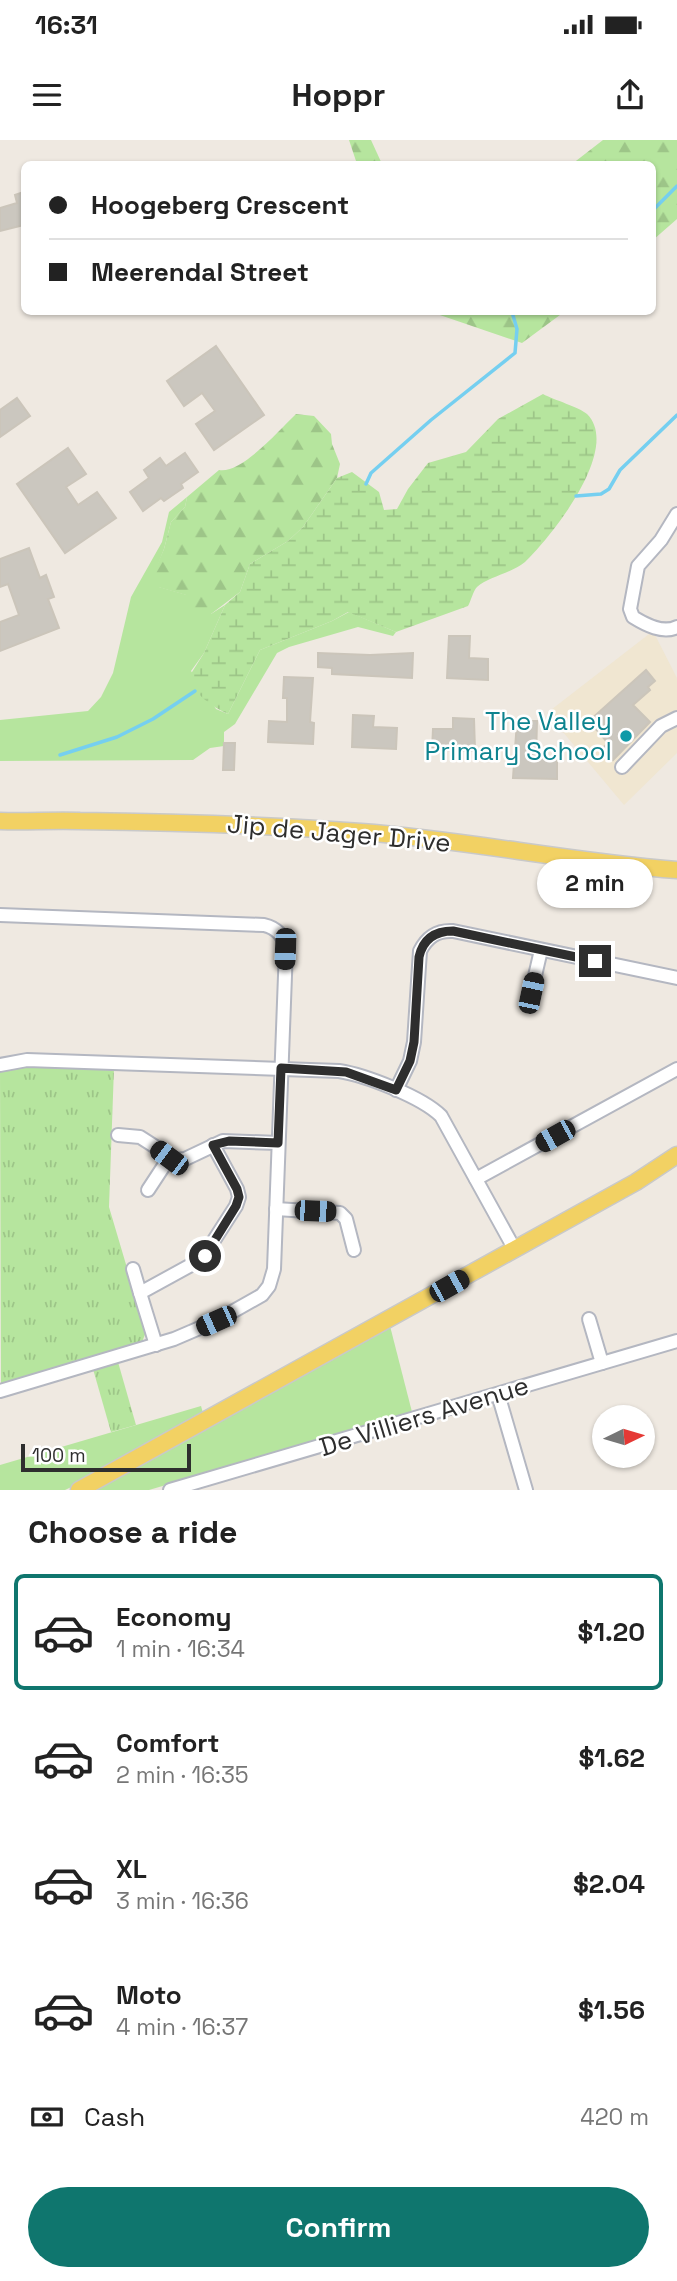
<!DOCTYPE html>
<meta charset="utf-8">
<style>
body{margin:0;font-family:"Space Grotesk",sans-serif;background:#f6f6f6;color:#222;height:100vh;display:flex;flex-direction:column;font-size:26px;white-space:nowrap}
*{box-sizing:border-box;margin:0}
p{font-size:23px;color:#767676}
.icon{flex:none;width:38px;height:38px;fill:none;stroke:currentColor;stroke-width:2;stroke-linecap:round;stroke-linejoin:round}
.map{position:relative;height:1350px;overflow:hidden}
.side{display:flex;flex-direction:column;background:#fff;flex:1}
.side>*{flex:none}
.guide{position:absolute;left:21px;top:21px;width:635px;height:154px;border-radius:10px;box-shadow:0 2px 5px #0004;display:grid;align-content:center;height:154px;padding:0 28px;background:#fff}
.needle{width:46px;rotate:85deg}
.buttons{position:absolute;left:592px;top:1265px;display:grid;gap:14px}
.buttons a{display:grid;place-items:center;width:63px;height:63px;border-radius:50%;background:#fff;box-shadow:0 2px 5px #0004;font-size:35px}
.scale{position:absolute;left:21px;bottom:18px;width:170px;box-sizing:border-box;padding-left:7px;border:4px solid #2e2e2e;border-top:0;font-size:19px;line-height:24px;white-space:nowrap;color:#2e2e2e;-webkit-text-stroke:5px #fff;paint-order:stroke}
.end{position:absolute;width:32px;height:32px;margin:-16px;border:9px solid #2e2e2e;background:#fff;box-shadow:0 0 0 4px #fff}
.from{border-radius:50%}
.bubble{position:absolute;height:49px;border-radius:24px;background:#fff;box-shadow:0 2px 5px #0004;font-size:23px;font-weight:800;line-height:49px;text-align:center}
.car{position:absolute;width:21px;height:42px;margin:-21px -10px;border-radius:9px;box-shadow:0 0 5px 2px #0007;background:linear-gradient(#222 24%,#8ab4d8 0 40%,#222 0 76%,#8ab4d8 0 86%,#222 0)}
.guide b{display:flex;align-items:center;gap:24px;height:66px;font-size:26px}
.guide b+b{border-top:2px solid #e0e0e0}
.guide i{width:18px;height:18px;background:#222}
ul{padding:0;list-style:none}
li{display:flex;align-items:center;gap:21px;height:116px;margin:0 14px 10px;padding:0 14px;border:4px solid transparent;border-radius:10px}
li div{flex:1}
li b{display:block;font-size:26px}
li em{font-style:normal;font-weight:800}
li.current{border-color:#0f766e}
li>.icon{width:63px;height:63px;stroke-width:1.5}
h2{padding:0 28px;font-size:32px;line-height:84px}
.pay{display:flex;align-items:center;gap:18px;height:77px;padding:0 28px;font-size:26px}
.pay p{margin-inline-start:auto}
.button{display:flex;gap:14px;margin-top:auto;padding:14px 28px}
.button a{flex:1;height:80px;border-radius:42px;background:#0f766e;color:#fff;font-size:28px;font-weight:800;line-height:80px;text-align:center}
.status{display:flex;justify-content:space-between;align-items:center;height:49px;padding:0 35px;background:#fff;direction:ltr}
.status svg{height:19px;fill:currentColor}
header{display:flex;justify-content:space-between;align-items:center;height:91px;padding:0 28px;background:#fff;font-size:32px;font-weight:800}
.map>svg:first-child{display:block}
.education{fill:#f0e6d1}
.grass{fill:#b6e59e}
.forest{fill:url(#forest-firs)}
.wetland{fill:url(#wetland-marsh)}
.park{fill:url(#park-tufts)}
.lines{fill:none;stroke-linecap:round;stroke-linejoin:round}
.stream{stroke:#75cff0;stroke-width:3.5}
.building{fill:#cbc7bf;stroke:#cbc5ba;stroke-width:2}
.minor-casing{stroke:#b4b7c1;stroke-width:16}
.major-casing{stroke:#c9c9c9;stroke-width:19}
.minor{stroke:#fff;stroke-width:12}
.major{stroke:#f2d163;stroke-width:16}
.route{stroke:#2e2e2e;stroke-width:9}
.culture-dot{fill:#0f9aa8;stroke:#fff;stroke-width:2.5}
.labels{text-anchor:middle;stroke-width:5;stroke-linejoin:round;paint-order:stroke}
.culture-label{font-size:26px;fill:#0d838f;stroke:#fff;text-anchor:end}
.street-label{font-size:26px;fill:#2e2e2e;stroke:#fff}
</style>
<div class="status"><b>16:31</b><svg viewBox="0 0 49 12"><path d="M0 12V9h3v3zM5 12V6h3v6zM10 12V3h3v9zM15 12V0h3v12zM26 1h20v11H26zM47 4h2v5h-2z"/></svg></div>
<header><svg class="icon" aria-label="menu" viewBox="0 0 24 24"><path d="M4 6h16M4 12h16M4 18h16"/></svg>Hoppr<svg class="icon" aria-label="share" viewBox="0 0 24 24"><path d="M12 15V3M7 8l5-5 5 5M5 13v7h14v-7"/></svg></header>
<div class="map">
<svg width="677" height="1350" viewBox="0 0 677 1350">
<defs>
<pattern id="forest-firs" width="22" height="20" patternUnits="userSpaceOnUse" patternTransform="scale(1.75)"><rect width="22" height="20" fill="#b6e59e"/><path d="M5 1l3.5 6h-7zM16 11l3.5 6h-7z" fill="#9dc588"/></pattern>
<pattern id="wetland-marsh" width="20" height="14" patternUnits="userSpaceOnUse" patternTransform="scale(1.75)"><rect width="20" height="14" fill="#b6e59e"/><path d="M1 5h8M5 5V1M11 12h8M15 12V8" fill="none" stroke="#9dc588"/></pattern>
<pattern id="park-tufts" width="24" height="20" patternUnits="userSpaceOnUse" patternTransform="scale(1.75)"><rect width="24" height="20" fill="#b6e59e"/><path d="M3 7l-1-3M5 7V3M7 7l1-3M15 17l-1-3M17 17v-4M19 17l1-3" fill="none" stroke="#9dc588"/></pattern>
</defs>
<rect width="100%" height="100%" fill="#efe9e1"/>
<polygon class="education" points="653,491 677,538 677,613 624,665 547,573"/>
<g class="grass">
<polygon points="187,357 185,367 171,382 164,409 155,432 159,447 187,455 211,474 225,465 204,513 191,531 216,569 228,574 260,510 332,481 349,472 396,492 393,496 358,487 289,507 277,513 235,584 224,592 224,606 210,608 193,620 0,621 0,580 88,571 101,557 113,533 131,457 162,402 169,372"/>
<polygon points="390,1186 412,1272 149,1350 91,1350"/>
<polygon points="201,1266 203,1273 95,1336 65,1350 0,1350 0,1325"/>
</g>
<g class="forest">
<polygon points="349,0 371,0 382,24 357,24"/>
<polygon points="603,0 677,0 677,79 653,100 653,24 572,24"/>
<polygon points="431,172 564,172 522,203"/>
<path d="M296 274 314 276 331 294 332 304 340 324 337 338 303 387 288 401 250 424 240 452 211 474H200L188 462 186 455 158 447 154 432 164 409 171 382 185 367 187 357 219 330C242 334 280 289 296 274Z"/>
</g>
<path class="wetland" d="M543 254C554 260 579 267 587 274 622 309 551 397 525 422 512 433 488 437 477 447 473 451 471 461 468 466L396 492 348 472 332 481 260 510 228 574C210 566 198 555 187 540L204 513 225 465 240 452 250 424 288 401 303 387 337 338 352 332 379 352 384 370 397 369 408 349 428 323 466 312 498 279Z"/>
<g class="park">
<polygon points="27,925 114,928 109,1067 146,1192 142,1202 1,1246 0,931"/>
<polygon points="118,1222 136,1285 111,1292 93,1229"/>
</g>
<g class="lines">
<g class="stream">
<polyline points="653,70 677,46"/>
<polyline points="366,344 371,333 431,280 515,213 517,189 512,172"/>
<polyline points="576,356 601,354 609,349 620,330 677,275"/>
<polyline points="60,615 117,597 153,579 195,551"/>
</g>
</g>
<g class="building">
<polygon points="24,52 24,85 0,91 0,68 17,63 15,55"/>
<polygon points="216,206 264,275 214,310 196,284 215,271 202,253 184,266 167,241"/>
<polygon points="17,258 30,276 0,297 0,270"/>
<polygon points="68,308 86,334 66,347 78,365 97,352 116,378 65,413 17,344"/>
<polygon points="185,313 198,332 181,344 183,348 164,361 161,358 143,371 130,352 149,338 144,330 160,318 166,326"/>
<polygon points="29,408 40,438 46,435 54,457 48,459 59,488 0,511 0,482 19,475 8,444 0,447 0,419"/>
<polygon points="449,496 470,496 469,518 488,519 488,540 447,538"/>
<polygon points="318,513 370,515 413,513 412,538 332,534 332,528 318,527"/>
<polygon points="646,530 655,541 648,547 650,550 633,565 650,582 613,620 602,609 608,603 589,581"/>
<polygon points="284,537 313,538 310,582 314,583 313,604 268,602 269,581 287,582 287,558 283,558"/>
<polygon points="353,575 374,576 373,587 397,588 396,609 352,607"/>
<polygon points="453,578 474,579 475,611 432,610 433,589 453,589"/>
<polygon points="517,581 537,581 536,618 557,618 557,639 513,638"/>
<polygon points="224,603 235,603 234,630 223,630"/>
</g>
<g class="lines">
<defs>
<g id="minor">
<path d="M677 374 661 400 638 426 630 469 633 477C646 485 663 494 677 487"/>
<polyline points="622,627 661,586 677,578"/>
<path d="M0 775 264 785C277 788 284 796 286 809L274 1129 269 1146 262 1155 216 1181 174 1199 0 1251"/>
<polyline points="531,853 541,810"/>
<path d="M0 925 27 920 339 931C365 935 422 957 441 976L515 1110"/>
<path d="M396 950 410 921 414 902 420 811C427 797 437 790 453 791L677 838"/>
<polyline points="118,995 140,997 176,1020 185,1019 223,1001 278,1003"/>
<polyline points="476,1039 677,929"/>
<polyline points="148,1050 169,1018"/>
<polyline points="276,1069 340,1073 346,1079 354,1110"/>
<polyline points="133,1129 140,1153"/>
<polyline points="589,1179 602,1223"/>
<polyline points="156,1205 140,1153 202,1119 236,1066 239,1057 237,1049 213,1005"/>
<polyline points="498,1254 526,1350"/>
<polyline points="170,1350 677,1201"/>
</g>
<g id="major">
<path d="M0 681C27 682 53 680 80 681 174 682 267 685 361 692 467 700 571 722 677 730"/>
<polyline points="79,1350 636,1042 677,1015"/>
</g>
</defs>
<use href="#minor" class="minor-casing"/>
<use href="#major" class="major-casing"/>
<use href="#minor" class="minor"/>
<use href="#major" class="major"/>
</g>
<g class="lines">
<path class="route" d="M205 1116 236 1066 239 1057 237 1049 213 1005 229 1001 278 1003 281 928 346 932 396 950 410 921 414 902 419 817C423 799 435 791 453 791L595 821"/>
</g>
<circle class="culture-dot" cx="626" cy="596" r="7"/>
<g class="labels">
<g class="culture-label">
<text x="612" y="590">The Valley<tspan x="612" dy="30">Primary School</tspan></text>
</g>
<g class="street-label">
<text transform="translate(339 693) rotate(5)" y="9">Jip de Jager Drive</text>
<text transform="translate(424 1276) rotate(-17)" y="9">De Villiers Avenue</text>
</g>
</g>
</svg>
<div class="buttons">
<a><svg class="needle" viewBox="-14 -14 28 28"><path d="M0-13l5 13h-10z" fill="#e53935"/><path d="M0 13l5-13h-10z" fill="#767676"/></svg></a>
</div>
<div class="scale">100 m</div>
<i class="end from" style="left:205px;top:1116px"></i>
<i class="end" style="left:595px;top:821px"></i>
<div class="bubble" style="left:537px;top:719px;width:116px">2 min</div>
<i class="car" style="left:285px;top:809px;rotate:182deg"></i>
<i class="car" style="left:531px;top:853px;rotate:12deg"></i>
<i class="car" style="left:555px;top:996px;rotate:241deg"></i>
<i class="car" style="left:169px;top:1018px;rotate:307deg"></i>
<i class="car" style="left:315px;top:1071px;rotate:92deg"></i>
<i class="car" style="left:449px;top:1146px;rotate:61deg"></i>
<i class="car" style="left:216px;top:1181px;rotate:246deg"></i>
<div class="guide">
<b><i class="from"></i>Hoogeberg Crescent</b>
<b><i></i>Meerendal Street</b>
</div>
</div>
<section class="side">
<h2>Choose a ride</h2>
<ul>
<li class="current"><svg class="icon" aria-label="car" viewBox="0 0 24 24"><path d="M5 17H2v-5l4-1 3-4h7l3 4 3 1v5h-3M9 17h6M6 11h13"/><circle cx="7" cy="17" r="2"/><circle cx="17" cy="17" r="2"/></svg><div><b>Economy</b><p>1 min · 16:34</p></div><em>$1.20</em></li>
<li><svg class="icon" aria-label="car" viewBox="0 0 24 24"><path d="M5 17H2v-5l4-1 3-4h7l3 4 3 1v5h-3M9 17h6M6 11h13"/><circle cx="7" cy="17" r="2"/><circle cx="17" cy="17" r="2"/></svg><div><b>Comfort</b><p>2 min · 16:35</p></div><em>$1.62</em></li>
<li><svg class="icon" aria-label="car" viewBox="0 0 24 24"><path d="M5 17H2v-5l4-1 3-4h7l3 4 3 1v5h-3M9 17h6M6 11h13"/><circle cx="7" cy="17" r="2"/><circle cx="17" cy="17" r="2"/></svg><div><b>XL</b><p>3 min · 16:36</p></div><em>$2.04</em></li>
<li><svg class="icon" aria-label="car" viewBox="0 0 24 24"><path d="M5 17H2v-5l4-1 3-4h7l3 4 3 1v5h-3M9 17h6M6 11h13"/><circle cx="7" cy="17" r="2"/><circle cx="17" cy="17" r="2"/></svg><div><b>Moto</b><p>4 min · 16:37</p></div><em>$1.56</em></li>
</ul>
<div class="pay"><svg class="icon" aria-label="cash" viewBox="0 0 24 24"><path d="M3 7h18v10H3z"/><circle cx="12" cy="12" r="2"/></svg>Cash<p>420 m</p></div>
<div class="button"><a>Confirm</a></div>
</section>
